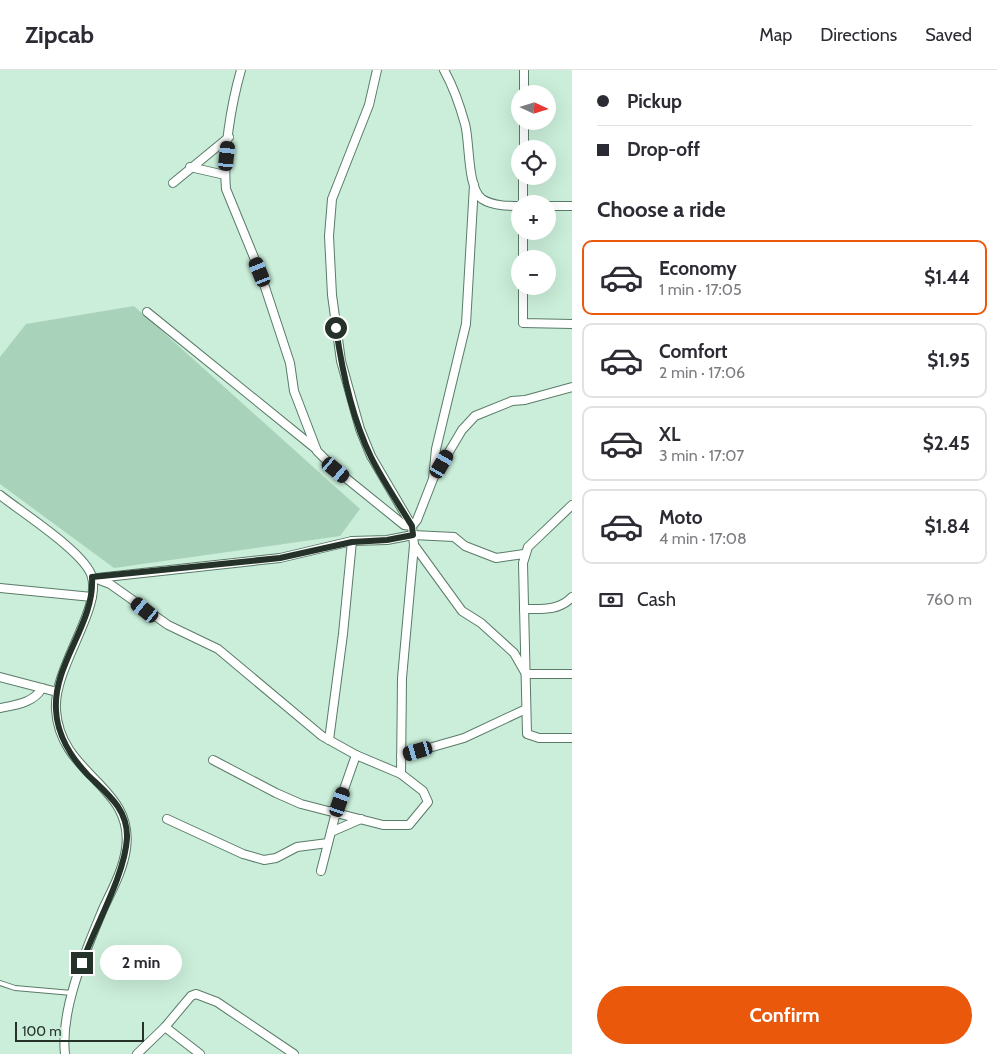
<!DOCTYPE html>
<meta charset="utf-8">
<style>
body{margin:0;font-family:Cabin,sans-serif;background:#f7f7f7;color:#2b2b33;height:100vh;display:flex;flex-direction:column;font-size:19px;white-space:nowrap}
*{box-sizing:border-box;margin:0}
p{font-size:16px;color:#7c7c81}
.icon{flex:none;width:28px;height:28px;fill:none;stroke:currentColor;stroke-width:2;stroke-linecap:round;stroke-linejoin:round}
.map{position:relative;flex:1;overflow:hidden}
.side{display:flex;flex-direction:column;background:#fff;width:425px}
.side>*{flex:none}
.hud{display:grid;align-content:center;height:110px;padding:0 25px;background:#fff}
.needle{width:32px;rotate:94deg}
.fabs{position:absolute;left:511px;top:15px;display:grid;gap:10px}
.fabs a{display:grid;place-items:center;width:45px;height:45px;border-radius:50%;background:#fff;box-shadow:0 5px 20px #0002;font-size:25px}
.scale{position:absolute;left:15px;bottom:12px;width:129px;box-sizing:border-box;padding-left:5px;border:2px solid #24322a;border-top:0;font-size:14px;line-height:18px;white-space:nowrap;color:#24322a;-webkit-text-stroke:4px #caeed9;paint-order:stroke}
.end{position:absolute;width:22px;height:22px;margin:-11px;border:6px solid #24322a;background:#fff;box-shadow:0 0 0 2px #fff}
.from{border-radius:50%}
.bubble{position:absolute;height:35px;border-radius:18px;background:#fff;box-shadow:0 5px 20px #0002;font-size:16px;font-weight:700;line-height:35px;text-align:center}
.car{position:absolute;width:15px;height:30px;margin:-15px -8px;border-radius:6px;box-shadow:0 0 4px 1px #0007;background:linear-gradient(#222 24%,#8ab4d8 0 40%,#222 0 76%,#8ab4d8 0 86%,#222 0)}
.hud b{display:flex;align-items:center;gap:18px;height:48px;font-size:19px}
.hud b+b{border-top:1px solid #e1e1e2}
.hud i{width:12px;height:12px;background:#2b2b33}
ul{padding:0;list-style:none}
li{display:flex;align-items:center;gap:15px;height:75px;margin:0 10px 8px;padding:0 15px;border:2px solid #e1e1e2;border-radius:10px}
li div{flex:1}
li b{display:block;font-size:19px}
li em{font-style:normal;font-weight:700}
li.current{border-color:#ea580c}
li>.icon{width:45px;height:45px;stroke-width:1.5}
h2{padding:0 25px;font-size:22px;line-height:60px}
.pay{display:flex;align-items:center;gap:12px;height:55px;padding:0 25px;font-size:19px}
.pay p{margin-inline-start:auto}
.button{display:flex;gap:10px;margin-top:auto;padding:10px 25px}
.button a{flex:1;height:58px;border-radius:30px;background:#ea580c;color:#fff;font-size:20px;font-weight:700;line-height:58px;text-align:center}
header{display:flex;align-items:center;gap:30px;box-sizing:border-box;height:70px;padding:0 25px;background:#fff;border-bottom:1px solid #e1e1e2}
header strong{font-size:24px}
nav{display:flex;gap:28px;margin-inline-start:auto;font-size:18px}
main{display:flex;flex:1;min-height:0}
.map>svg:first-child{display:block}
.green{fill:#a9d2ba}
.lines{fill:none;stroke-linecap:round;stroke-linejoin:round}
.lane-casing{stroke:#5a7b68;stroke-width:6}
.street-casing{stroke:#5a7b68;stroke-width:10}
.lane{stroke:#fff;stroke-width:4}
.street{stroke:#fff;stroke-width:8}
.route{stroke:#24322a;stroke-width:6}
</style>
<header>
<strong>Zipcab</strong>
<nav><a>Map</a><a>Directions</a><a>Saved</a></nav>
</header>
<main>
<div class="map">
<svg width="572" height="984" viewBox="0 0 572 984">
<rect width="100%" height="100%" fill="#caeed9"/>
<polygon class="green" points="134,236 360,439 340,466 114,498 0,414 0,287 26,254"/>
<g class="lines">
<defs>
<polyline id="lane" points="0,913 15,918 72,923"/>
<g id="street">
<path d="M241 0C231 35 223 83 226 119L260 202 290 293 294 321 317 381 336 400 404 455 412 456 417 450 433 409 436 379 466 254 474 115"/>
<path d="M444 0C453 16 460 36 465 54 470 72 467 118 482 129 493 136 508 136 520 136"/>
<polyline points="524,24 524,0"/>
<polyline points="524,79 524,51"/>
<polyline points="190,97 225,105"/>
<polyline points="173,113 229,67"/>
<polyline points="523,134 523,106"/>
<polyline points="548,136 572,136"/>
<polyline points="523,161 523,189"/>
<polyline points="523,216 523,253 572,254"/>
<polyline points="147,242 316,379"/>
<polyline points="434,407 462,360 475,346 512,331 525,330 572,317"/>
<path d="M0 425C21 442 86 483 92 507 101 540 53 599 56 640 60 706 135 715 126 779 123 800 112 820 103 839 86 880 60 939 65 984"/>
<polyline points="572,435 528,477 523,493 527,664 539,668 572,668"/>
<polyline points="414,475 462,541 481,553 514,583 526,604 572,604"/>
<polyline points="92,507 110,514 168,555 218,579 322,666 356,685 401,704 402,608 414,475 412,456 371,386 360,359 341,291 332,225 329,166 332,129 369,35 377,0"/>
<polyline points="97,508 280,488 352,471 387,470 413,465 454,467 465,476 496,488 524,484"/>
<polyline points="0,518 92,527"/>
<path d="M524 539C542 539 559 541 572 527"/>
<polyline points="0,607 57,622"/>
<path d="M0 638C15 635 34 633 42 618"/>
<polyline points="329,670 343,564 352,471"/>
<polyline points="401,686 464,668 526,639"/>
<polyline points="213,690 276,723 301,734 383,755 409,755 428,732 423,721 401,704"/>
<polyline points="167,749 243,784 264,790 276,788 297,777 328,773"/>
<polyline points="331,762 361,749"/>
<polyline points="321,801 336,742 356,685"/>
<polyline points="165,957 200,984"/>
<polyline points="137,984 165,957 191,926 196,924 217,932 294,984"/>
</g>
</defs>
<use href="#lane" class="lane-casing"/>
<use href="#street" class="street-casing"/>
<use href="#lane" class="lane"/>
<use href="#street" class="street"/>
</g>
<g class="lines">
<path class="route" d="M82 893C95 856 125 805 127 768 128 738 106 723 87 704 71 687 57 664 56 640 53 593 95 554 92 507L280 488 352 472 387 470 413 465 412 456C398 433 383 411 371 387 352 348 342 301 336 258"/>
</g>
</svg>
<div class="fabs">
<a><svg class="needle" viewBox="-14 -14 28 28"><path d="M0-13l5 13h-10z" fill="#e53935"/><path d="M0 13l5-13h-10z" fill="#7c7c81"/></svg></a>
<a><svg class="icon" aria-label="locate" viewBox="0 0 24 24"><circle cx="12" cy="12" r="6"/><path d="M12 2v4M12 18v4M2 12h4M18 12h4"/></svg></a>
<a>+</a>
<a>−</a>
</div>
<div class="scale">100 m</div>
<i class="end from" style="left:336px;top:258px"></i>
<i class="end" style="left:82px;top:893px"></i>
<div class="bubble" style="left:100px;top:875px;width:82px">2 min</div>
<i class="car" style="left:227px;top:86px;rotate:6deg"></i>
<i class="car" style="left:260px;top:202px;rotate:338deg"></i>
<i class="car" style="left:442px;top:394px;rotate:30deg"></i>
<i class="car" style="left:336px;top:400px;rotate:130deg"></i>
<i class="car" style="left:145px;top:540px;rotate:309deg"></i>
<i class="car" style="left:418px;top:681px;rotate:254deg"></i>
<i class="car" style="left:340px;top:732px;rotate:19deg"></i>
</div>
<section class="side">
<div class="hud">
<b><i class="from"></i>Pickup</b>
<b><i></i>Drop-off</b>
</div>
<h2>Choose a ride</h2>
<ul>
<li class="current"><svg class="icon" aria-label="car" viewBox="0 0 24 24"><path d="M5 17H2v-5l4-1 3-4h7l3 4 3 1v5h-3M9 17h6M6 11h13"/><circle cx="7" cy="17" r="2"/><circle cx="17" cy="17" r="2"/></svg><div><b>Economy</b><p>1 min · 17:05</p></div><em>$1.44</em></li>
<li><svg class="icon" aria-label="car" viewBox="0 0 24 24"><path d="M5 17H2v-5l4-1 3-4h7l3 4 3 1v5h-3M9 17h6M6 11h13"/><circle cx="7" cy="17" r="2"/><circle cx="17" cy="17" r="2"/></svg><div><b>Comfort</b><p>2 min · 17:06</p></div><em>$1.95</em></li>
<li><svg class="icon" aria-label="car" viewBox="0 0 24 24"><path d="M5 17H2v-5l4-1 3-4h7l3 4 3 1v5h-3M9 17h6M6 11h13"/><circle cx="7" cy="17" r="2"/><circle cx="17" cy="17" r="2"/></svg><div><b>XL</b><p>3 min · 17:07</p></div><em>$2.45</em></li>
<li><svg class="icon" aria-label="car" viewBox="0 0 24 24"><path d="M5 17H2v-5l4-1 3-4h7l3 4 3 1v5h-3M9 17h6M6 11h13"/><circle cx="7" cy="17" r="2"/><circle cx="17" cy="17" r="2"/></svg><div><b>Moto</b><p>4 min · 17:08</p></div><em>$1.84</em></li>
</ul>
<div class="pay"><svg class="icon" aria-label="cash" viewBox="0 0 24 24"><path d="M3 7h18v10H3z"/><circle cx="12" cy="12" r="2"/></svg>Cash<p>760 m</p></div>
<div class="button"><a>Confirm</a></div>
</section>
</main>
